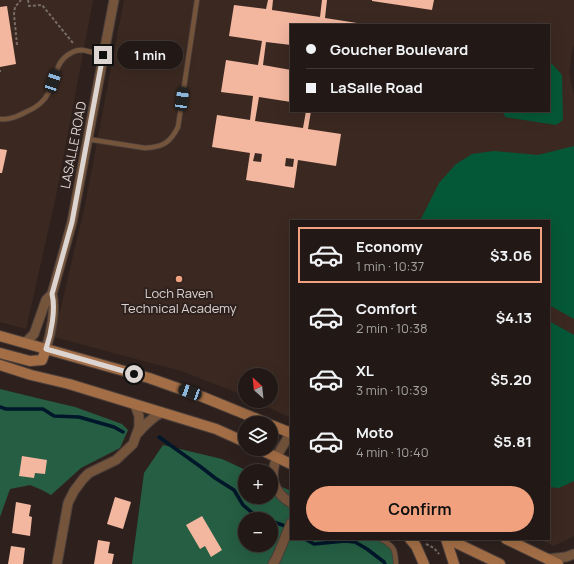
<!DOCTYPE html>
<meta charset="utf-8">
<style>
body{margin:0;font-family:Manrope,sans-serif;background:#2e2623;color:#f1f3f6;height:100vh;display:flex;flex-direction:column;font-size:15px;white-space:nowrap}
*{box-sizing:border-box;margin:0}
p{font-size:13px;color:#a2a0a1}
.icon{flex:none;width:22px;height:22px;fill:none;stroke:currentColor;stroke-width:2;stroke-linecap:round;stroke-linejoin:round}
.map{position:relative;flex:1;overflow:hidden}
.panel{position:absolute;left:290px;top:220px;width:260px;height:320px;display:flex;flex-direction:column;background:#221916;border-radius:0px;box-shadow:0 4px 16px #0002,0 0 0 1px #3f3835}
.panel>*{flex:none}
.banner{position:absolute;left:290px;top:24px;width:260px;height:88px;border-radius:0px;box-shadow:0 4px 16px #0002,0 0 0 1px #3f3835;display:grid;align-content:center;height:88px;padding:0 16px;background:#221916}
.needle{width:26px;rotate:333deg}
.fabs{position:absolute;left:238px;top:368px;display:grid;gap:8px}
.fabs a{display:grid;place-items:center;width:40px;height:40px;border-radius:50%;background:#221916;box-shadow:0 4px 16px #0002,0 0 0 1px #3f3835;font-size:20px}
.end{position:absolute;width:18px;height:18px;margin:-9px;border:5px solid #ddd5d2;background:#111;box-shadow:0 0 0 2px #111}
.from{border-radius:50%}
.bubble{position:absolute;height:28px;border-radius:14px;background:#221916;box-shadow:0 4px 16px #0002,0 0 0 1px #3f3835;font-size:13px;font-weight:700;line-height:28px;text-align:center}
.car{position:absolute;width:12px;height:24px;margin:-12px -6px;border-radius:5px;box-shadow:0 0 3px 1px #0007;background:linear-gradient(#222 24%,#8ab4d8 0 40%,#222 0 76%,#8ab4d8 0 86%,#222 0)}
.banner b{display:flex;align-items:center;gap:14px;height:38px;font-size:15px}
.banner b+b{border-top:1px solid #3f3835}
.banner i{width:10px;height:10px;background:#f1f3f6}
ul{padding:7px 0 0;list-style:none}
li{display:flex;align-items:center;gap:12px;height:56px;margin:0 8px 6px;padding:0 8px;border:2px solid transparent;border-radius:0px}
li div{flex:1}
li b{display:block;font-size:15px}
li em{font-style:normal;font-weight:700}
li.on{border-color:#f1a17d}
li>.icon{width:36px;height:36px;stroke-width:1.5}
.cta{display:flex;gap:8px;margin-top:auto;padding:8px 16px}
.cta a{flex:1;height:46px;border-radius:24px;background:#f1a17d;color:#111;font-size:16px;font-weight:700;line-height:46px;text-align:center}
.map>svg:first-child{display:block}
.built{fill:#3b2921;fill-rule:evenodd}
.green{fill:#055837}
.forest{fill:#255e42;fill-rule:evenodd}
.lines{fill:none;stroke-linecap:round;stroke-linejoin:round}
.stream{stroke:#00162a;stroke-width:3.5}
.building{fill:#f3b7a0;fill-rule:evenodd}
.service-casing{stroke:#4a3e3a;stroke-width:6}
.minor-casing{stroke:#4a3e3a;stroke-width:11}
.secondary-casing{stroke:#4a3e3a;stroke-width:12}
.path{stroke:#766b67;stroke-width:2;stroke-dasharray:3 2;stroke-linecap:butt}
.service{stroke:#75543c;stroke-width:4.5}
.minor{stroke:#75543c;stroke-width:9}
.secondary{stroke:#a36e46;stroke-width:10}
.route{stroke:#ddd5d2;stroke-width:5}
.poi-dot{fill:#f1a17d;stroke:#2e211d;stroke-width:1.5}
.labels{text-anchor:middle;stroke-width:4;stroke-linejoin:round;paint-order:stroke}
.street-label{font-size:13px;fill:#ddd5d2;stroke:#2e211d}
.poi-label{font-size:13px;fill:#ddd5d2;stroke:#2e211d}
</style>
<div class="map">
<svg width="574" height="564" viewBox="0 0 574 564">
<rect width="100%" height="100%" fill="#2e211d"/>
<g class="built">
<polygon points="0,0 93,0 56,196 26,329 0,322"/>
<path d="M124 0H574V44L572 50 569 74 574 95V536L554 546 540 539H549V221H291V418L255 401H271V375H245V397L233 391 181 371 54 337 85 205ZM291 25H549V111H291Z"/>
</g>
<g class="green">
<polygon points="549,63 552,64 562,75 563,120 556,125 505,117 503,111 549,111"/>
<polygon points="574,146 574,319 549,305 549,221 420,221 439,183 456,164 472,154 494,151 538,155"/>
<polygon points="549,321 574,335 574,481 559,488 549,487"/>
</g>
<g class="forest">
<polygon points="0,389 41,399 75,407 122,424 128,430 120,448 81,468 51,495 42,490 30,485 10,489 0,517"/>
<path d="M163 445 222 459 248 471H245V497H271V482L291 491V539H385L399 564H132L144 473ZM245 519H271V545H245Z"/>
</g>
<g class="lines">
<g class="stream">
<polyline points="0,407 6,409 43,409 54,416 79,417 114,427 123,432"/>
<polyline points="159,437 201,467 215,478 234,490 243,505 256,516 265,519"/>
<polyline points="271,521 285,526 288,529"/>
<polyline points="305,539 314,544 345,541 355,542 367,549 384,562 385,564"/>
</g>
</g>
<g class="building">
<path d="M268 0H273L272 10 320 17 322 0H327L325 18 357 23V25H291V45L266 42 263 65 291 70V102L259 97 255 121 303 128 306 111H311L308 129 341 134 336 166 298 160 294 188 246 180 250 153 212 147 217 115 250 120 253 96 221 92 226 60 258 65 262 41 229 36 234 5 266 9ZM255 153 262 154 261 162 253 161ZM286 158 294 159 293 167 285 166Z"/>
<polygon points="372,0 434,0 432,10 372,1"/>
<polygon points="7,6 16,64 0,67 0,7"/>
<polygon points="0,149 7,150 2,173 0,173"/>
<polygon points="22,456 47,460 45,474 35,473 34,478 19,476"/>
<polygon points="115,497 131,502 123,529 107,524"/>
<polygon points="16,502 31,505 29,516 32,517 30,536 12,533"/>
<polygon points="202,516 222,550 211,557 205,546 200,549 186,525"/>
<polygon points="98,540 110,542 108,553 114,554 112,564 94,564"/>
<polygon points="11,546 25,548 23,564 8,564"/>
</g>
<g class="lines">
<defs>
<g id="service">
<path d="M0 119C10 120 18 116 26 112 36 108 44 102 49 92 57 78 54 62 71 53 74 51 78 50 82 50 89 51 97 54 103 55"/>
<path d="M87 139 145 148C163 147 170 143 178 127L197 0"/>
<path d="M381 539C395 547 395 549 396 564"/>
</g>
<g id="minor">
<polyline points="25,343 34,334 46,300 52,294"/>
<path d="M46 349C51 333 56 309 52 294L72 222 114 0"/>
<path d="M291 433C286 441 280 449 277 457 269 477 273 492 291 503"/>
<path d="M137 434C144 426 151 418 161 413"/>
<polyline points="547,559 566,557 574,554"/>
<polyline points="57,564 68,503 74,491 83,479 89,473 116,460 133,444 139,427 139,416 135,405"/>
<polyline points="273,564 277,557 291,523"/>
</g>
<g id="secondary">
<polyline points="0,336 149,378 203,397 267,423"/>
<polyline points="0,353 30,361 42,360 46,349"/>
<polyline points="0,365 31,375 69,384 216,429 245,442"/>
<polyline points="271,425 291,433"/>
<polyline points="259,449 291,464"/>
<polyline points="410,539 416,546 424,564"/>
<polyline points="446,539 454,564"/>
<polyline points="448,539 500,564"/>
<polyline points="506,539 558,564"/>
</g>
</defs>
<use href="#service" class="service-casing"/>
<use href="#minor" class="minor-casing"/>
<use href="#secondary" class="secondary-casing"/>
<g class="path">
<polyline points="28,0 29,6 42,5 73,43"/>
<polyline points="17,45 14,14 15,7 21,0"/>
<polyline points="0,71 1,71"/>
<polyline points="426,544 434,548 439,554"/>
</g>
<use href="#service" class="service"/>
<use href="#minor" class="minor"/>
<use href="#secondary" class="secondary"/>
</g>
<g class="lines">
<path class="route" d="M103 55 72 222 52 294C56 309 51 334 46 349L134 374"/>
</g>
<circle class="poi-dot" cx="179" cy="279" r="4"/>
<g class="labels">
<g class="street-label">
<text transform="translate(73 145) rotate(-79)" y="5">LASALLE ROAD</text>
</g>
<g class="poi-label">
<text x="179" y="298">Loch Raven<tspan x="179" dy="15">Technical Academy</tspan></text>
</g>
</g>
</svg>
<div class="fabs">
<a><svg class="needle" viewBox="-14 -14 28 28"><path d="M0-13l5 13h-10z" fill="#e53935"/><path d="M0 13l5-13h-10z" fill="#a2a0a1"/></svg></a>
<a><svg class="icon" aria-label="layers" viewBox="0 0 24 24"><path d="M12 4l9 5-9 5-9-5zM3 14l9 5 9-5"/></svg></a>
<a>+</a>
<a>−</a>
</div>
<i class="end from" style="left:134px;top:374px"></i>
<i class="end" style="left:103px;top:55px"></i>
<div class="bubble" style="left:117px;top:41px;width:66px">1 min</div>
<i class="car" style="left:53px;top:81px;rotate:18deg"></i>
<i class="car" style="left:182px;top:99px;rotate:8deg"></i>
<i class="car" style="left:190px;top:392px;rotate:290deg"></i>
<div class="banner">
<b><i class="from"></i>Goucher Boulevard</b>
<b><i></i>LaSalle Road</b>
</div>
<section class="panel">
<ul>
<li class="on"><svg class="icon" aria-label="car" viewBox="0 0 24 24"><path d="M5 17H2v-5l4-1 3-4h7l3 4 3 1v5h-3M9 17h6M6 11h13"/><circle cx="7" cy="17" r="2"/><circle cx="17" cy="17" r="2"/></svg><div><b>Economy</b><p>1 min · 10:37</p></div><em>$3.06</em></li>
<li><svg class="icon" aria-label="car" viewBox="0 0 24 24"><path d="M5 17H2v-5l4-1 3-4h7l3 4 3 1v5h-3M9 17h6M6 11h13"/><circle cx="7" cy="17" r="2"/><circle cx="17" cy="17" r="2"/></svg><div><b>Comfort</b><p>2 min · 10:38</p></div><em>$4.13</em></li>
<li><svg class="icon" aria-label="car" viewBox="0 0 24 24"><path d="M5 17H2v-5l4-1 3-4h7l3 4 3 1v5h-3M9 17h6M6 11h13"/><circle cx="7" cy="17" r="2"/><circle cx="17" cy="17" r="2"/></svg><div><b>XL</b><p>3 min · 10:39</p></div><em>$5.20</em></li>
<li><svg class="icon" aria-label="car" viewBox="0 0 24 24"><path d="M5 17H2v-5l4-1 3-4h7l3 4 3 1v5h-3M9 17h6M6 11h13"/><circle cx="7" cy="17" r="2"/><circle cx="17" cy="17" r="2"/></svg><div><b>Moto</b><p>4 min · 10:40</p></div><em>$5.81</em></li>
</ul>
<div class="cta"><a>Confirm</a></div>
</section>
</div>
